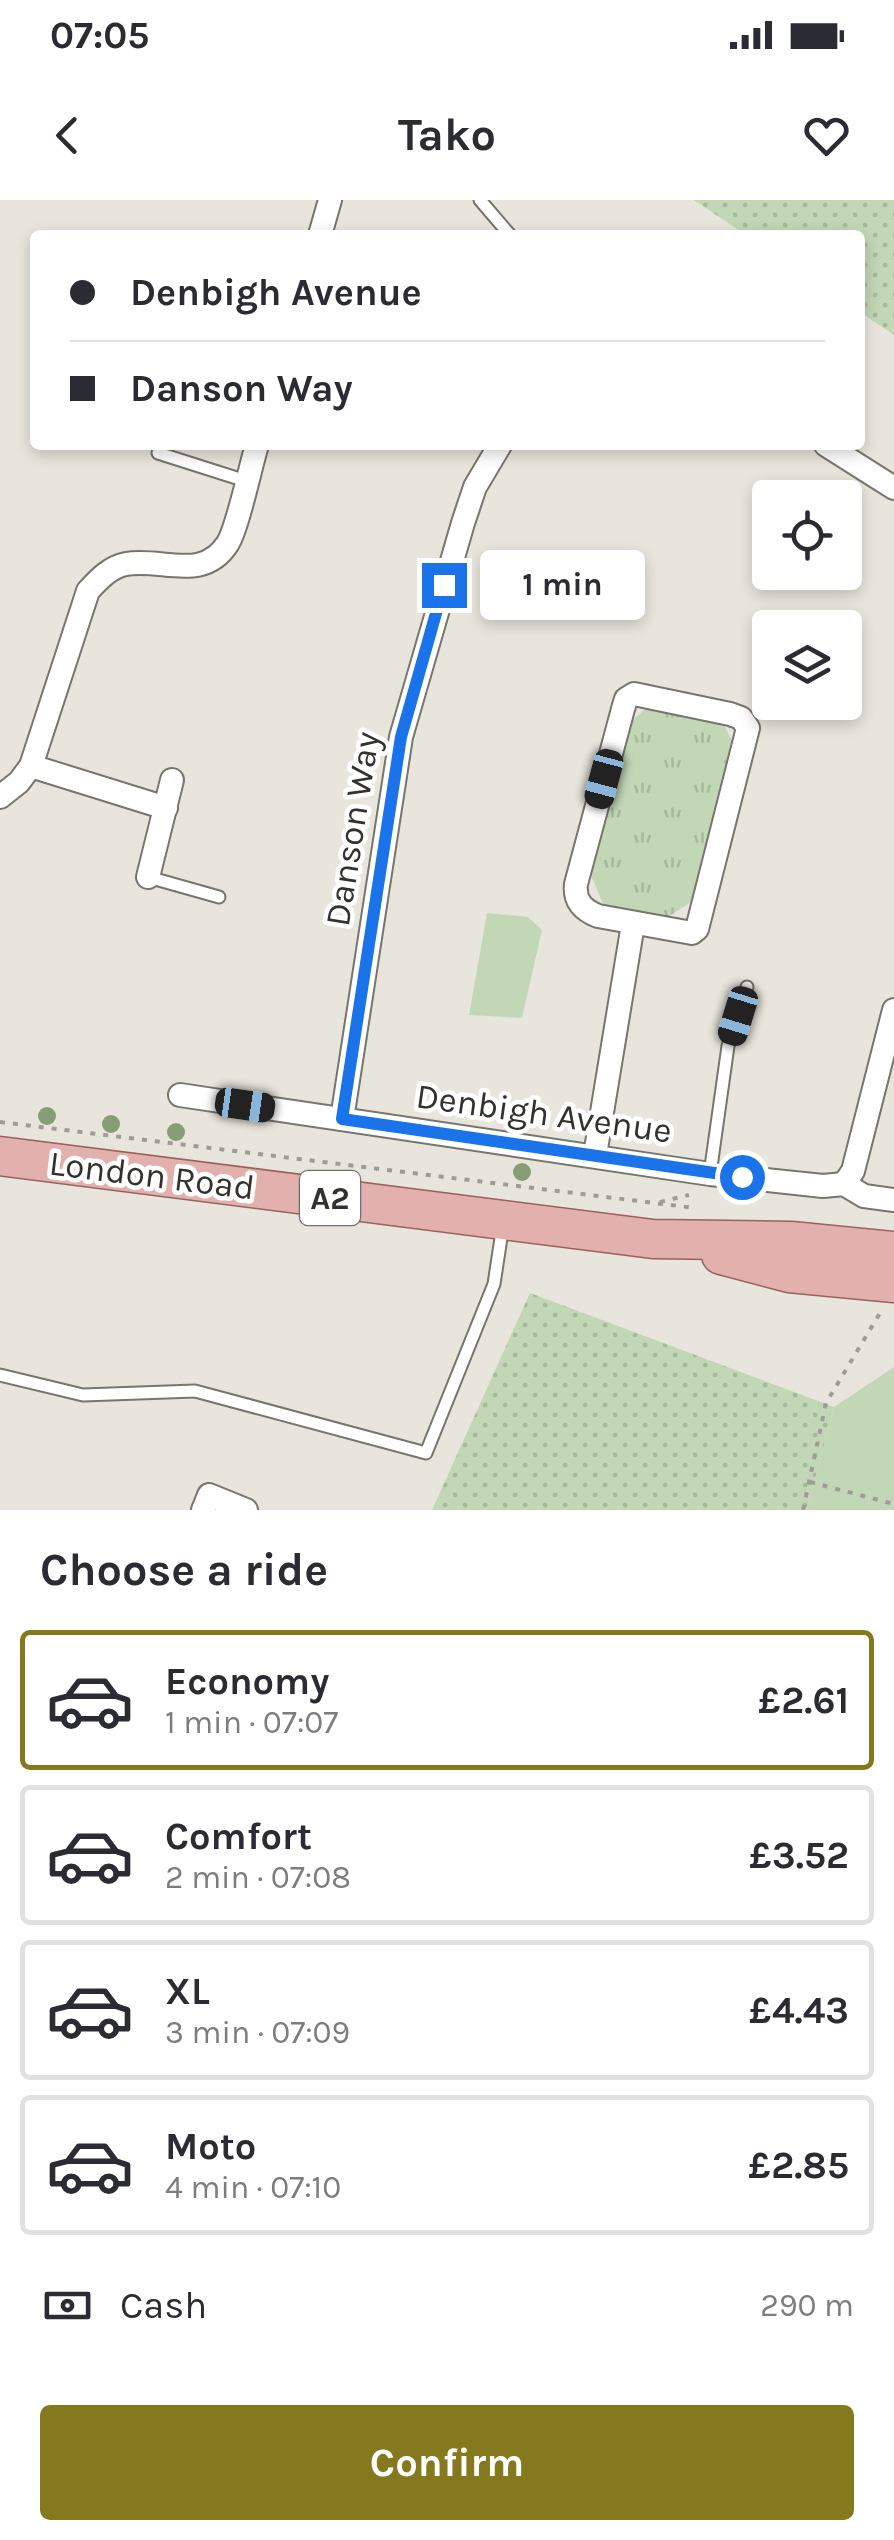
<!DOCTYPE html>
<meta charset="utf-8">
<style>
body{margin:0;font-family:Karla,sans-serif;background:#f2f2f3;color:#2b2b33;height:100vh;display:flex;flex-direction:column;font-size:38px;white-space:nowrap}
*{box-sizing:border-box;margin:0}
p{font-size:32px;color:#7c7c81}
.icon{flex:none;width:55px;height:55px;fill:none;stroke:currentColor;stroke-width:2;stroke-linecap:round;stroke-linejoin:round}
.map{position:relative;height:1310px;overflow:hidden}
.side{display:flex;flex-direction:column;background:#fff;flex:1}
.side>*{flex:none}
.top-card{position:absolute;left:30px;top:30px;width:835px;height:220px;border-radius:10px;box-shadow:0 5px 15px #0003;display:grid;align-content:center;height:220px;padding:0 40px;background:#fff}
.fabs{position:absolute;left:752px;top:280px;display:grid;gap:20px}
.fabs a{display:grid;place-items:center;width:110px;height:110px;border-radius:10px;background:#fff;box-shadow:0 5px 15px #0003;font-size:50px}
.end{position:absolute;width:45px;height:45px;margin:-22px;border:12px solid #1a73e8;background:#fff;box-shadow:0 0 0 5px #fff}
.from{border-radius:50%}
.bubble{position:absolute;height:70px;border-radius:10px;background:#fff;box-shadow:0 5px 15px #0003;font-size:32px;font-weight:700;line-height:70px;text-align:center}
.car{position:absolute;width:30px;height:60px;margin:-30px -15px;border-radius:12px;box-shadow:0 0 8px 2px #0007;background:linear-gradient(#222 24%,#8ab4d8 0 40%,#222 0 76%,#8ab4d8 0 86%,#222 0)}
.top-card b{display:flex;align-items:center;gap:35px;height:95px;font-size:38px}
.top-card b+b{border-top:2px solid #e1e1e2}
.top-card i{width:25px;height:25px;background:#2b2b33}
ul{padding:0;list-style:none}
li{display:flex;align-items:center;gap:30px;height:140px;margin:0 20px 15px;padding:0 20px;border:5px solid #e1e1e2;border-radius:10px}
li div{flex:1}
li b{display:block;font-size:38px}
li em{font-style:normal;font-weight:700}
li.selected{border-color:#85791d}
li>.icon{width:90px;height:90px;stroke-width:1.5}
h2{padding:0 40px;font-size:45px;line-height:120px}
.pay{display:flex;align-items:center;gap:25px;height:110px;padding:0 40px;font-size:38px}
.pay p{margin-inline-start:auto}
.action{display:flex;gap:20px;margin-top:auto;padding:20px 40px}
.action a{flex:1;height:115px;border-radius:10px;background:#85791d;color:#fff;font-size:40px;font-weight:700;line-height:115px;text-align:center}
.status{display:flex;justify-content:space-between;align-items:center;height:70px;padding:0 50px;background:#fff;direction:ltr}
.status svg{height:28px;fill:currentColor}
header{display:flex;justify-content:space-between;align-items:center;height:130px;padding:0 40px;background:#fff;font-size:45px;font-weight:700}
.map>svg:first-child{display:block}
.grass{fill:url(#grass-tufts)}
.park{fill:url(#park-dots)}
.garden{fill:#c1d7b6}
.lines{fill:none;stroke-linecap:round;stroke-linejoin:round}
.lane-casing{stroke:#77756c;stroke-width:15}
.street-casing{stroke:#77756c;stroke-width:26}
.primary-casing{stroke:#99625c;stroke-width:41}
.path{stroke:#9e9c95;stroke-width:4;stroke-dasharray:5 8;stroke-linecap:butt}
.lane{stroke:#fff;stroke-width:11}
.street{stroke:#fff;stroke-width:22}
.primary{stroke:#e3b1ad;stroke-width:38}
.tree{fill:#889d75}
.route{stroke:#1a73e8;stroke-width:12}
.labels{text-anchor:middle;stroke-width:9;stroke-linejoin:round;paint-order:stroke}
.shield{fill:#fff;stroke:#706f6c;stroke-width:2.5}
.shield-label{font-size:32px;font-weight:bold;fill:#32312d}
.street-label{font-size:35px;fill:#32312d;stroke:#fff}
</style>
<div class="status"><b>07:05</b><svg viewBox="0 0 49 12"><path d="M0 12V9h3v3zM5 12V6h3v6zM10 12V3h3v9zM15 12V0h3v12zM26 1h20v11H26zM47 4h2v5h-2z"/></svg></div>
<header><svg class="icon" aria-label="back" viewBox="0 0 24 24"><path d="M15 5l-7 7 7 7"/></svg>Tako<svg class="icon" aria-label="heart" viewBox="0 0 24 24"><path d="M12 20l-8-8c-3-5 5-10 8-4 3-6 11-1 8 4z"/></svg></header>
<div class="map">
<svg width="894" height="1310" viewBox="0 0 894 1310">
<defs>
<pattern id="grass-tufts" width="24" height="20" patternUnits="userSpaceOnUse" patternTransform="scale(2.5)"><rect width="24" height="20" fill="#c1d7b6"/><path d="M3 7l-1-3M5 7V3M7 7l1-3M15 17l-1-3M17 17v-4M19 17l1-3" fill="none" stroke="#a6b99d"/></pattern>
<pattern id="park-dots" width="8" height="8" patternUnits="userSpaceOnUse" patternTransform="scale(2.5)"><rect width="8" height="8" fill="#c1d7b6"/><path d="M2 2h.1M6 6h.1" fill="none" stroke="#a6b99d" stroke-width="1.8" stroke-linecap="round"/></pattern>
</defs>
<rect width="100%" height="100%" fill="#e8e6dc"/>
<polygon class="grass" points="649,505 722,522 735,546 697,698 662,721 604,706 588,668 628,525"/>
<g class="park">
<polygon points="694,0 894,0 894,135 860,112 860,35 746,35"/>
<polygon points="530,1093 834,1207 807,1310 432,1310"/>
</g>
<g class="garden">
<polygon points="487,713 528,717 542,730 522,818 469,815"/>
<polygon points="894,1167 894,1310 807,1310 834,1207"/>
</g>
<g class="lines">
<defs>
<g id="lane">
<polyline points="480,0 510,35"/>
<polyline points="158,253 246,281"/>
<polyline points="148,677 219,697"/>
<polyline points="710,974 728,846 747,787"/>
<polyline points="0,1175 83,1195 195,1191 426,1253 494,1084 503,1025"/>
</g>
<g id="street">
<polyline points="320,35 330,0"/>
<polyline points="826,245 894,288"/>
<path d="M634 494 730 514 741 518 748 528 697 729 692 733 598 716C583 710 574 701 576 684L623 509 626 499Z"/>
<polyline points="31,566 166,608"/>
<path d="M0 597 19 582 31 566 88 391C98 380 110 367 126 364 161 357 203 383 228 343 238 326 250 268 257 245"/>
<polyline points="148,677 172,580"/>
<polyline points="180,895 710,974 823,986 844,984 864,996 894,1000"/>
<polyline points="342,919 401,537 463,323 475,287 500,245"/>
<polyline points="595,955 633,724"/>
<polyline points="844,984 853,971 894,810"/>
<polyline points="203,1310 209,1295 246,1310"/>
</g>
<g id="primary">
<polyline points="0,956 653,1039 791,1041 894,1051"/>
<polyline points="721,1055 789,1073 894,1083"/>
</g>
</defs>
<use href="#lane" class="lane-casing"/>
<use href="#street" class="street-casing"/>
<use href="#primary" class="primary-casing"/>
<g class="path">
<polyline points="0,922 695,1008"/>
<polyline points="660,1002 689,995"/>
<polyline points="810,1282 894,1304"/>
<polyline points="803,1310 826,1203 880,1113"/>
</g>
<use href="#lane" class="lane"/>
<use href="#street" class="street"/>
<use href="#primary" class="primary"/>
</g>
<g class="tree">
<circle cx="47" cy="916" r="9"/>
<circle cx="111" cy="924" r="9"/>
<circle cx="176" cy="932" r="9"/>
<circle cx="522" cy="972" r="9"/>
</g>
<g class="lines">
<polyline class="route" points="444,385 401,537 342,919 742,977"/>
</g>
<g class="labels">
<rect class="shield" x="300" y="971" width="60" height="54" rx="8"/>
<g class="shield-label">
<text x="330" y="1009">A2</text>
</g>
<g class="street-label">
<text transform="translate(352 629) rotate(-81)" y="12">Danson Way</text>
<text transform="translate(544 913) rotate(8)" y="12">Denbigh Avenue</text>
<text transform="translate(152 975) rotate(7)" y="12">London Road</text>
</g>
</g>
</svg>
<div class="fabs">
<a><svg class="icon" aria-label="locate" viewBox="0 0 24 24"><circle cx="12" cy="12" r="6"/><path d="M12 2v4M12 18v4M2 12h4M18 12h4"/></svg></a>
<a><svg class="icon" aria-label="layers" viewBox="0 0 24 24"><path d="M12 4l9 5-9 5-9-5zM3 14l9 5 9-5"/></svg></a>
</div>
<i class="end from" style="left:742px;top:977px"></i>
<i class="end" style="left:444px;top:385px"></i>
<div class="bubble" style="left:480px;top:350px;width:165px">1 min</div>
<i class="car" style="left:604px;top:579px;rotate:195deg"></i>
<i class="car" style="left:738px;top:816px;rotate:197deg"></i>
<i class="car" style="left:245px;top:905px;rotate:98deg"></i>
<div class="top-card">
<b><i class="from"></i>Denbigh Avenue</b>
<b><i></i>Danson Way</b>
</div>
</div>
<section class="side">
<h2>Choose a ride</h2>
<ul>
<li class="selected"><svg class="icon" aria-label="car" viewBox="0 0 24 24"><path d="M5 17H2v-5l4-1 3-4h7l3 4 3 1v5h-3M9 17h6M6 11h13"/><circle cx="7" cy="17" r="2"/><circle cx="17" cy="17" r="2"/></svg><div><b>Economy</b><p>1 min · 07:07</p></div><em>£2.61</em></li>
<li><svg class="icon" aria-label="car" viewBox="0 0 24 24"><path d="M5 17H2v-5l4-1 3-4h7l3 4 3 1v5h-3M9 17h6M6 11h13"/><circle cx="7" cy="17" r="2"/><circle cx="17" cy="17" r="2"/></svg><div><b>Comfort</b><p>2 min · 07:08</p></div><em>£3.52</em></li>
<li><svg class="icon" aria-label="car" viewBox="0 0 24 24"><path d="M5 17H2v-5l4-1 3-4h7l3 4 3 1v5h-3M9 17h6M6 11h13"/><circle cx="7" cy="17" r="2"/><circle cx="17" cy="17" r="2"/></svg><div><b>XL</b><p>3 min · 07:09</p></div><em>£4.43</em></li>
<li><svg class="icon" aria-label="car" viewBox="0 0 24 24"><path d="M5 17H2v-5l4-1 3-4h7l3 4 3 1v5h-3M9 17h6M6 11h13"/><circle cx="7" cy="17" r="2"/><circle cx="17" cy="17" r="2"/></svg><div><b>Moto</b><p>4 min · 07:10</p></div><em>£2.85</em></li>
</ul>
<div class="pay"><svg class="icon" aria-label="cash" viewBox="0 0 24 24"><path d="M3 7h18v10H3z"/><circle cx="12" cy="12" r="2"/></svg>Cash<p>290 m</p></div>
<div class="action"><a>Confirm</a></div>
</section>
